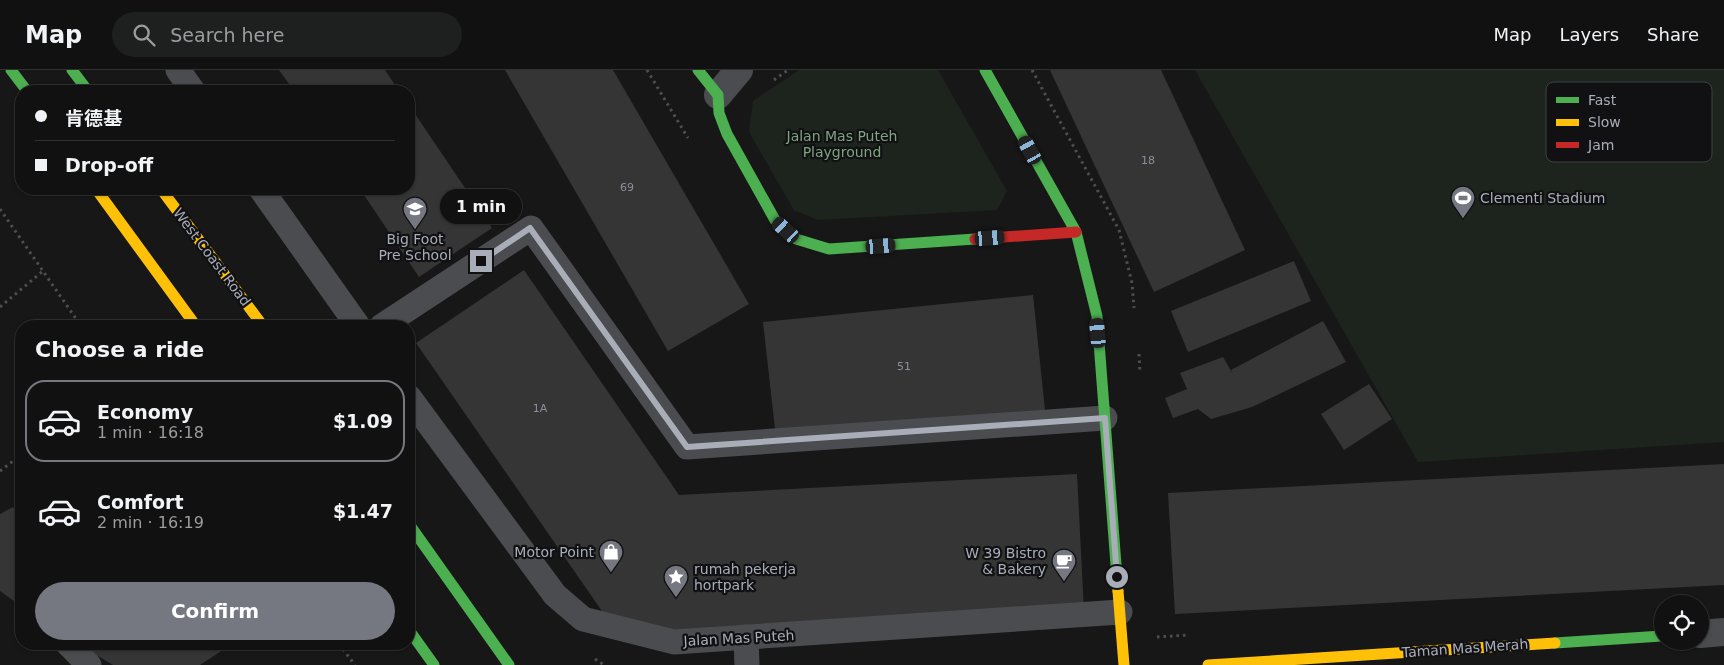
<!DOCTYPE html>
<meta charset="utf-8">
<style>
body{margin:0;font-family:"DejaVu Sans","Noto Sans SC",sans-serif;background:#1e1f1f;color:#f1f3f6;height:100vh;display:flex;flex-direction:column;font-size:19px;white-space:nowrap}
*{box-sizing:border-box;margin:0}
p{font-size:16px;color:#9c9d9f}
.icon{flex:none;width:28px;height:28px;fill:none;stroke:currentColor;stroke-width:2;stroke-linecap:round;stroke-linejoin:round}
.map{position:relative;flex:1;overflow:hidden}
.panel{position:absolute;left:15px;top:250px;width:400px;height:330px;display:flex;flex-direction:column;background:#111;border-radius:20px;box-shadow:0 1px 4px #0004,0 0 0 1px #303131}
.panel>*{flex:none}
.hud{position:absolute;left:15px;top:15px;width:400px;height:110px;border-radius:20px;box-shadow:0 1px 4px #0004,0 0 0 1px #303131;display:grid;align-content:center;height:110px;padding:0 20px;background:#111}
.controls{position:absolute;left:1654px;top:525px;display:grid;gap:10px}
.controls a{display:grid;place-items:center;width:55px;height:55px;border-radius:50%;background:#111;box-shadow:0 1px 4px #0004,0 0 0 1px #303131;font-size:25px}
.end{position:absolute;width:22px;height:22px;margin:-11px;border:6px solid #a8adb8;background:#111;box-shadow:0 0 0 2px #111}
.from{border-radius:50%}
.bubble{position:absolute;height:35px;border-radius:18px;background:#111;box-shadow:0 1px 4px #0004,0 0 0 1px #303131;font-size:16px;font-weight:600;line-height:35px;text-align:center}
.car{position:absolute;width:15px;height:30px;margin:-15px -8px;border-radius:6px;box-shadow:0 0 4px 1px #0007;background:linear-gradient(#222 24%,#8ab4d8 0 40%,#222 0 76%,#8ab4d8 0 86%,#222 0)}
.hud b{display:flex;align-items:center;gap:18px;height:48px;font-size:19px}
.hud b+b{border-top:1px solid #303131}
.hud i{width:12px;height:12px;background:#f1f3f6}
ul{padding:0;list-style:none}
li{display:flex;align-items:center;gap:15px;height:82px;margin:0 10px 8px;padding:0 10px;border:2px solid transparent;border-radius:20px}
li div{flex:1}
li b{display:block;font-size:19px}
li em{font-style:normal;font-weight:600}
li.on{border-color:#757880}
li>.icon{width:45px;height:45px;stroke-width:1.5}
h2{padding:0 20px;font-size:22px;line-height:60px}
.button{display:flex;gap:10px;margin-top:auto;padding:10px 20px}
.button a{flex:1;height:58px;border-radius:30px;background:#757880;color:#fff;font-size:20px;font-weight:600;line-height:58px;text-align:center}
header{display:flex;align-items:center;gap:30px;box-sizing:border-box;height:70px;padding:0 25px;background:#111;border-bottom:1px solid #303131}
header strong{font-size:24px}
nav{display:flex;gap:28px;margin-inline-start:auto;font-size:18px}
.search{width:350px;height:45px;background:#1e1f1f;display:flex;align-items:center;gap:12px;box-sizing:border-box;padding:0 18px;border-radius:28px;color:#9c9d9f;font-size:19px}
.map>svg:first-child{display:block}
.green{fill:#1d241e}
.building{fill:#353536}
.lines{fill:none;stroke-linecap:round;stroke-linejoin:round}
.path{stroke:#4d4e52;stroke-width:3;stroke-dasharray:2.5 4;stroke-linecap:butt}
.lane{stroke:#4b4c50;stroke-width:25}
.street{stroke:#4b4c50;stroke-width:28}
.fast{stroke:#4caf50;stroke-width:11}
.slow{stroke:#ffc107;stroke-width:11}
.jam{stroke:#c62828;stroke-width:11}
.route{stroke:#a8adb8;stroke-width:6}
.labels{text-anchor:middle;stroke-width:4.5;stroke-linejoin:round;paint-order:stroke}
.number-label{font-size:11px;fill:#8b8f98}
.park-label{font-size:14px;fill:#7fa381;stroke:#111113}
.poi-label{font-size:14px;fill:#a8adb8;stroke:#111113;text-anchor:start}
.street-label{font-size:14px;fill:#a8adb8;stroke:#111113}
.key{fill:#111113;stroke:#3e4045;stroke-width:1}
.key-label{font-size:14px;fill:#a8adb8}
</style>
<header>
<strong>Map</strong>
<div class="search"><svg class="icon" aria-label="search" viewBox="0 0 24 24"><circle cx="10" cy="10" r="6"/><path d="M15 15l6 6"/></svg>Search here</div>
<nav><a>Map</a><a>Layers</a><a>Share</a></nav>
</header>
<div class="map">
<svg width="1724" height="595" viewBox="0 0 1724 595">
<rect width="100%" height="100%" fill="#171717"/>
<g class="green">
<polygon points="799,0 938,0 1007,121 997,140 818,150 794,140 749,62 753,31"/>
<polygon points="1195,0 1724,0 1724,372 1418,392"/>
</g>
<g class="building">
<polygon points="279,0 385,0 399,21 294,21"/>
<polygon points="505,0 613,0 749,234 668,281"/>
<polygon points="1050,0 1161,0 1245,180 1154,222"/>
<polygon points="409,35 492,158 419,207 360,119 409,119"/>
<polygon points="1294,191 1311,231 1188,282 1171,241"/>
<polygon points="524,200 679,425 1077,404 1084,541 678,562 604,544 416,273"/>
<polygon points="1033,225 1045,340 776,368 763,252"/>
<polygon points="1323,251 1346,292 1252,337 1211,349 1198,339 1173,348 1165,328 1187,319 1180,303 1223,287 1234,306 1231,300"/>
<polygon points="1369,314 1392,349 1344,380 1321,344"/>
<polygon points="1724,394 1724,515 1175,544 1168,423"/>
<polygon points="13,437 21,450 21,536 0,521 0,444"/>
<polygon points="78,574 232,574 200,595 113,595"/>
</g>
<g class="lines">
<g class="path">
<polyline points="647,0 688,68"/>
<polyline points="1032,0 1119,160 1132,213 1134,238"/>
<polyline points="774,10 788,0"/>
<polyline points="0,139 81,256"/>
<polyline points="0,237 43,201"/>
<polyline points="1139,284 1140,303"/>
<polyline points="0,401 21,385"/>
<polyline points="1157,567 1188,565"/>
<polyline points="339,574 355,595"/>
<polyline points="595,589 604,595"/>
</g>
<g class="lane">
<polyline points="178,0 193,21"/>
<polyline points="261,119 358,256"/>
<polyline points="382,256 531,158 687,377 1105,348"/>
<polyline points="409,327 555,525 583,549 674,572 1120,542"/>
<polyline points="746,567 747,595"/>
<polyline points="68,574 89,595"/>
</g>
<g class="street">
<polyline points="718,25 739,0"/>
<polyline points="1700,564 1724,562"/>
</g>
<g class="fast">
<polyline points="11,0 27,21"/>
<polyline points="72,0 88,21"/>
<polyline points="698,0 718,25 719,43 727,64 775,150 796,169 829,179 975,169"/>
<polyline points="985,0 1076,162 1097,246 1118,521"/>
<polyline points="409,454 509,595"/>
<polyline points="409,560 434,595"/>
<polyline points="1555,573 1662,566"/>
</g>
<g class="slow">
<polyline points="96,119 196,256"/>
<polyline points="161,119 263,256"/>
<polyline points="1118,521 1124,595"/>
<polyline points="1208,595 1555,573"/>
</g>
<polyline class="jam" points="975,169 1076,162"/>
</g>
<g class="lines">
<polyline class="route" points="481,191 530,158 687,377 1105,348 1117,507"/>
</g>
<defs>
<symbol id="stadium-pin" viewBox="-11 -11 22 30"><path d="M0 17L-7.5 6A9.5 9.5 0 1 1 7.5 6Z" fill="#757880" stroke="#111113"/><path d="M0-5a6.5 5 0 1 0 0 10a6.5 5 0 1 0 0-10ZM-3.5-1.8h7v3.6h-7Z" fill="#fff"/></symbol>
<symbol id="school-pin" viewBox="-11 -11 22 30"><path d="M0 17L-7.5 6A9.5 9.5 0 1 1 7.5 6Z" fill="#757880" stroke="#111113"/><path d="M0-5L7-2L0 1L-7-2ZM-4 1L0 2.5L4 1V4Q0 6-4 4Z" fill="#fff"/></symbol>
<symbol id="shop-pin" viewBox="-11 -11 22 30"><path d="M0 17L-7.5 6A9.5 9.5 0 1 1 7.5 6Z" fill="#757880" stroke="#111113"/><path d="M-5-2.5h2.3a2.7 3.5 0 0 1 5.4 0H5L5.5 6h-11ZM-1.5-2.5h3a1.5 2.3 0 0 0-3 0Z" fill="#fff"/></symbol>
<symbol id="cafe-pin" viewBox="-11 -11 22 30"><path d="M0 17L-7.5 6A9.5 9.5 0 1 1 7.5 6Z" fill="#757880" stroke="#111113"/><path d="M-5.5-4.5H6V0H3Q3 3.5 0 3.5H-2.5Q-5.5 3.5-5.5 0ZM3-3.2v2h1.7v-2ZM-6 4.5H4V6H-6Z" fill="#fff"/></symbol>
<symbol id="sight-pin" viewBox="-11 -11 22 30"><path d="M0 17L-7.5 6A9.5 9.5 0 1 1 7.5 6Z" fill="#757880" stroke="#111113"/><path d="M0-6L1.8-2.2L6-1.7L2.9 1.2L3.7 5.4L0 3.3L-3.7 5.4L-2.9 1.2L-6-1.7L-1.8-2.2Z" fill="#fff"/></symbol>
</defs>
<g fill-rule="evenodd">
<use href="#stadium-pin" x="1449" y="114" width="28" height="38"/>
<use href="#school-pin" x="401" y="125" width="28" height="38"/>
<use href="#shop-pin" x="597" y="468" width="28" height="38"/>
<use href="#cafe-pin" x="1050" y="477" width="28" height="38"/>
<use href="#sight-pin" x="662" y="493" width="28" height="38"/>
</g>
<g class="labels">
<g class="number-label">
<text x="1148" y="94">18</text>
<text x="627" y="121">69</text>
<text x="904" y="300">51</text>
<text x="540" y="342">1A</text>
</g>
<g class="park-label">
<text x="842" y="71">Jalan Mas Puteh<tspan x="842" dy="16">Playground</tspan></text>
</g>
<g class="poi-label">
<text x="1480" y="133">Clementi Stadium</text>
<text x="415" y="174" text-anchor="middle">Big Foot<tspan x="415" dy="16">Pre School</tspan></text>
<text x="594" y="487" text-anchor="end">Motor Point</text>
<text x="1046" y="488" text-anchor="end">W 39 Bistro<tspan x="1046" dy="16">&amp; Bakery</tspan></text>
<text x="694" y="504">rumah pekerja<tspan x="694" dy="16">hortpark</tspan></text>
</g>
<g class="street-label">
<text transform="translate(212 187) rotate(53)" y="5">West Coast Road</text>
<text transform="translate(739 568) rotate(-3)" y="5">Jalan Mas Puteh</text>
<text transform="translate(1465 578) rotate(-4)" y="5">Taman Mas Merah</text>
</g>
</g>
<rect x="1546" y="12" width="166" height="80" rx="8" class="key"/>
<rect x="1556" y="27" width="23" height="6" fill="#4caf50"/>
<rect x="1556" y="49" width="23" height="7" fill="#ffc107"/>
<rect x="1556" y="72" width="23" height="6" fill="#c62828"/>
<g class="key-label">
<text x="1588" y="35">Fast</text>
<text x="1588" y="57">Slow</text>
<text x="1588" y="80">Jam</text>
</g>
</svg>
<div class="controls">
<a><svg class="icon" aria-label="locate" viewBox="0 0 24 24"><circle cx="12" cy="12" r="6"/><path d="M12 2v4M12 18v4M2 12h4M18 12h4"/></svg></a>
</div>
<i class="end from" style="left:1117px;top:507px"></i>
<i class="end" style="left:481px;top:191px"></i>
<div class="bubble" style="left:440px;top:119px;width:82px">1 min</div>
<i class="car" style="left:1030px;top:80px;rotate:331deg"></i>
<i class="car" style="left:786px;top:160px;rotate:312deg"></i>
<i class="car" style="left:990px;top:168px;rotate:86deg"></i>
<i class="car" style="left:881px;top:176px;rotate:86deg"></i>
<i class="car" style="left:1098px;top:263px;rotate:355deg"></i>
<div class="hud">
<b><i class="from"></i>肯德基</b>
<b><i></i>Drop-off</b>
</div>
<section class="panel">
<h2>Choose a ride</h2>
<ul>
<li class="on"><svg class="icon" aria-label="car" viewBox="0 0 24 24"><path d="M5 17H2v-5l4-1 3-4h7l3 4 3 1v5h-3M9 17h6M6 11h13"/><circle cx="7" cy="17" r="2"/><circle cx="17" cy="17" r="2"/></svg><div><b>Economy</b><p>1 min · 16:18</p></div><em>$1.09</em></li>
<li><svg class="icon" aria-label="car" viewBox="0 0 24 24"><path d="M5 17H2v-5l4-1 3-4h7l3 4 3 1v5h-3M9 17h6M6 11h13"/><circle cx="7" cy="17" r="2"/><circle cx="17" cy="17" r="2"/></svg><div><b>Comfort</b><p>2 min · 16:19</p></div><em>$1.47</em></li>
</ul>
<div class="button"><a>Confirm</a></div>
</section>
</div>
